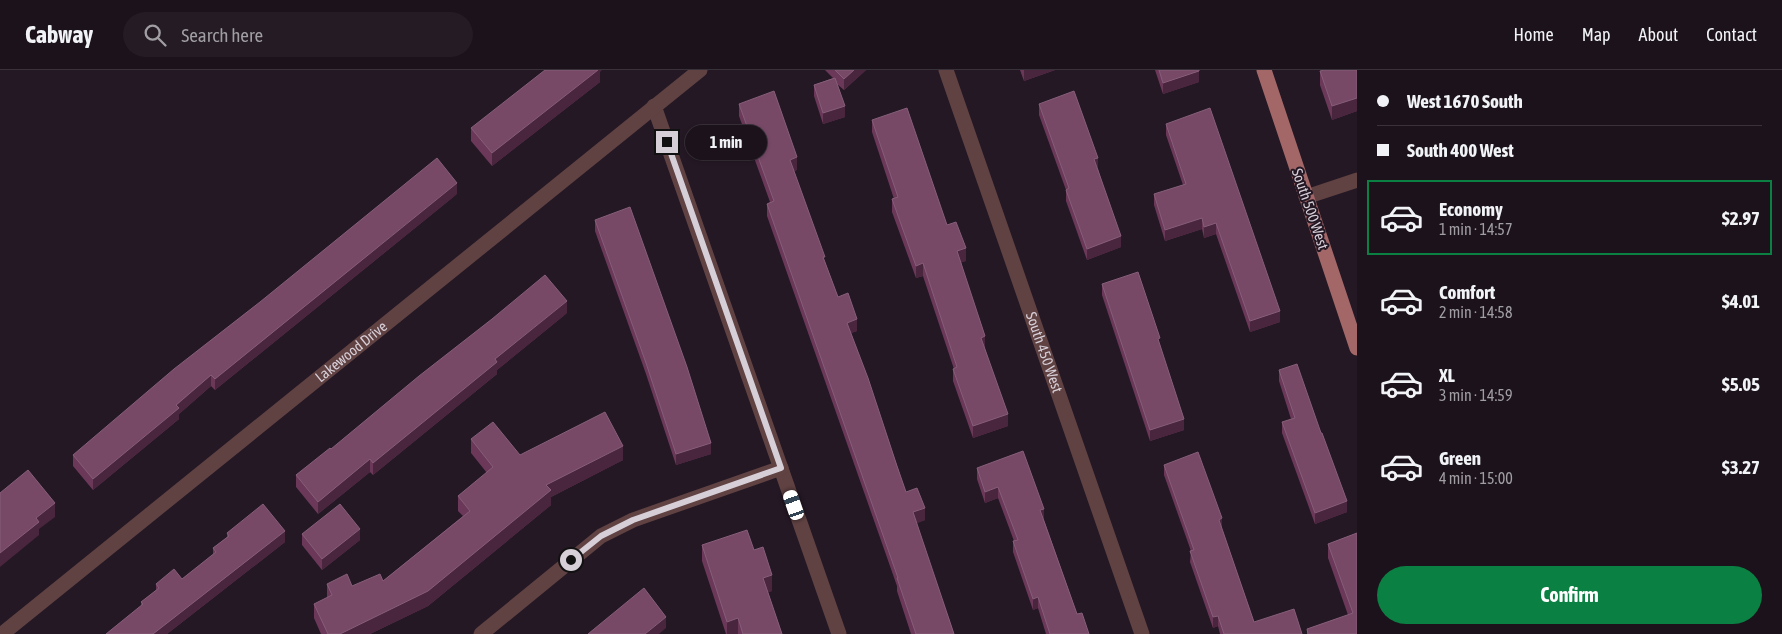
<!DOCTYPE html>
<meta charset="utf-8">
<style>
body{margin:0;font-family:"Asap Condensed",sans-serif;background:#241b24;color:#f1f3f6;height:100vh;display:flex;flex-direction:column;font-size:19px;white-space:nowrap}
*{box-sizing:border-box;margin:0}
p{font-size:16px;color:#a09ea3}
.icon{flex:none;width:28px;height:28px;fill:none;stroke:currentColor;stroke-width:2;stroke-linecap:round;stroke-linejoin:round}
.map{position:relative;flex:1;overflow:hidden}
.details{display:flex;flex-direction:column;background:#1b121b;width:425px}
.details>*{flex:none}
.hud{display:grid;align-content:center;height:110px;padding:0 20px;background:#1b121b}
.end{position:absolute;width:22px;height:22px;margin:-11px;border:6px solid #d7cfd8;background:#111;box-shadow:0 0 0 2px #111}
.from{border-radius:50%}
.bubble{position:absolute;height:35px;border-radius:18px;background:#1b121b;box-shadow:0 1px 4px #0004,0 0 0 1px #39323a;font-size:16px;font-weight:700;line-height:35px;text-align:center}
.car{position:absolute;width:15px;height:30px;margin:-15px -8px;border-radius:6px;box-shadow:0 0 4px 1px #0007;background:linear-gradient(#fff 24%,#345 0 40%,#fff 0 76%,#345 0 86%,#fff 0)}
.hud b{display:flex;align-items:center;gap:18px;height:48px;font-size:19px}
.hud b+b{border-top:1px solid #39323a}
.hud i{width:12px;height:12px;background:#f1f3f6}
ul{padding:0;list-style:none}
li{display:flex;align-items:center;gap:15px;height:75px;margin:0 10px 8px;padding:0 10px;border:2px solid transparent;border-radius:0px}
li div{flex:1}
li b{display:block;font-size:19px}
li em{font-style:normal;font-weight:700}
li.current{border-color:#0b8043}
li>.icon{width:45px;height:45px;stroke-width:1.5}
.cta{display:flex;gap:10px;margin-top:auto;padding:10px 20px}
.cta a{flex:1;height:58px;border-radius:30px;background:#0b8043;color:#fff;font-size:20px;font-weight:700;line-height:58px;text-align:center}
header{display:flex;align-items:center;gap:30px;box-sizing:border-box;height:70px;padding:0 25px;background:#1b121b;border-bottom:1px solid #39323a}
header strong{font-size:24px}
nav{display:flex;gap:28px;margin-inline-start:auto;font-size:18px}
.search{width:350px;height:45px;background:#241b24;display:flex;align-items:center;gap:12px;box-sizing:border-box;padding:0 18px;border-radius:28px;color:#a09ea3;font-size:19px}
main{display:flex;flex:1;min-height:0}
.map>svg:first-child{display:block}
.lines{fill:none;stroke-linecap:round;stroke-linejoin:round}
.minor{stroke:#604243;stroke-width:15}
.major{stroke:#a36768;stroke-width:15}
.wall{fill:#6b385a}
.shaded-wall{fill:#4a253e}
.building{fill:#774967;stroke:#865e79}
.route{stroke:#d7cfd8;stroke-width:6}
.labels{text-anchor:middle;stroke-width:4;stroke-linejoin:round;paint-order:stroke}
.street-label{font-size:15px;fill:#d7cfd8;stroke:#241824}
</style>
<header>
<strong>Cabway</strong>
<div class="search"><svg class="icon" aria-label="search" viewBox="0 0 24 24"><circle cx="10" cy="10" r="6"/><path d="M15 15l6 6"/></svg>Search here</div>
<nav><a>Home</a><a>Map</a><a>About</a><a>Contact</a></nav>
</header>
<main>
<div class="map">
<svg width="1357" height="564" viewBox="0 0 1357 564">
<rect width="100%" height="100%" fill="#241824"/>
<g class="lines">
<g class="minor">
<path id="s1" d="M946 0 1142 564"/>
<polyline points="654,36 839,564"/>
<polyline points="1306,127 1357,110"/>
<path id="s2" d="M2 564 700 0"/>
<polyline points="481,564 601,466 633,450 781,398"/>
</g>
<polyline class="major" points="1264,0 1357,278"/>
</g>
<g class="wall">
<polygon points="825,0 866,0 844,20 837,14 845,47 823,54 814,26 814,15 833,8"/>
<polygon points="1020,0 1055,0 1024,11"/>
<polygon points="1155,0 1199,0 1199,12 1163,24"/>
<polygon points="1357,0 1357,41 1332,50 1320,15 1320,1"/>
<polygon points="600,2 600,12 492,96 471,71 471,58"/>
<polygon points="739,34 797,100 794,101 825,192 838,227 857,261 851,263 906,422 925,450 916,453 954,564 911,564 897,521 897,516 767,146 767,134 770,132 739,46"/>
<polygon points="1039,34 1098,99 1121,177 1087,190 1066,131 1066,120 1039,45"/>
<polygon points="872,50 947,155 966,191 961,192 985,279 1008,356 973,368 953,311 953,299 954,299 923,206 916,208 892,142 892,129 894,129 872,62"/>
<polygon points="1166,54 1280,252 1250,262 1216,164 1204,168 1202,159 1165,171 1154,135 1154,124 1183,115 1166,65"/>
<polygon points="457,124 215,320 211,316 179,344 179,349 93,420 73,396 73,385"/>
<polygon points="595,150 711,384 676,395 646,304 595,161"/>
<polygon points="1102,214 1160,275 1184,360 1150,371 1102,225"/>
<polygon points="567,243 497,300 497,304 373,405 370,402 318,444 296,417 296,405 331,379"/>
<polygon points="1279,300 1321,363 1347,442 1315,454 1282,363 1282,352 1291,349 1279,311"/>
<polygon points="471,369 520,385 623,390 551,427 551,435 428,536 370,564 321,564 314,548 314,534 327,528 327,514 352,516 383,511 463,446 458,441 458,426 487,403 471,383"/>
<polygon points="1164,395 1222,459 1254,552 1302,564 1220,564 1218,556 1213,558 1190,492 1191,481 1164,405"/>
<polygon points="977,398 1044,450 1077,544 1089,564 1046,564 1038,538 1033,540 1013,482 1013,471 1014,471 998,428 985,433 977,409"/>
<polygon points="227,463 285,472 167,564 106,564 141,536 141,532 156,521 156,514 182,509 213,485 213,478 227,467"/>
<polygon points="1357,463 1357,564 1307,564 1307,559 1348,545 1328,488 1328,474"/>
<polygon points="302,464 360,470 322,500 302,475"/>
<polygon points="702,475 754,480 772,521 768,522 782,564 726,564 702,491"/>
</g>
<g class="shaded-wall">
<polygon points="595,0 602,0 600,2 600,12 492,96 492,83"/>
<polygon points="854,0 866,0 844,20 844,9"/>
<polygon points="1024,0 1055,0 1024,11"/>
<polygon points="1199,1 1199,12 1163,24 1163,13"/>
<polygon points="1357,28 1357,41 1332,50 1332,36"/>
<polygon points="845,36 845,47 823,54 823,43"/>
<polygon points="797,87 797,100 790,102 790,90"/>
<polygon points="1098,88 1098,99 1094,89"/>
<polygon points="457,113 457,124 215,320 215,309"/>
<polygon points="1202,148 1202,159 1165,171 1165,160"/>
<polygon points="1216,153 1216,164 1204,168 1204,157"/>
<polygon points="1121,166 1121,177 1087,190 1087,179"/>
<polygon points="966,178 966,191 957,194 957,181"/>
<polygon points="923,193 923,206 916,208 916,196"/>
<polygon points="567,231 567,243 497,300 497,304 373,405 373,393 495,289"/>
<polygon points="1280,241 1280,252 1250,262 1250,251"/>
<polygon points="857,249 857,261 847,265 847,253"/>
<polygon points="985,266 985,278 981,280 981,268"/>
<polygon points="211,305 211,316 179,344 179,349 93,420 93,409"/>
<polygon points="1008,344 1008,356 973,368 973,356"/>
<polygon points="1184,349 1184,360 1150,371 1150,360"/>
<polygon points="711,373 711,384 676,395 676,384"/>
<polygon points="623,376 623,390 551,427 551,435 428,536 370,564 340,564 546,415"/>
<polygon points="370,389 370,402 318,444 318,432"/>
<polygon points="998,417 998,428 985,433 985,422"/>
<polygon points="1347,431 1347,442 1315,454 1315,443"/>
<polygon points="55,433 55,447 39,459 39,465 0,497 0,483 36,448"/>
<polygon points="925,438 925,450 913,455 913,442"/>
<polygon points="1044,439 1044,450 1040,451 1040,440"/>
<polygon points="1222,448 1222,459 1219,450"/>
<polygon points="360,459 360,470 322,500 322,489"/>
<polygon points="285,461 285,472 167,564 153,564"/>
<polygon points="772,505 772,521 763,524 763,508"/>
<polygon points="1038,527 1038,538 1033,540 1033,529"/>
<polygon points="1218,546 1218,556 1213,558 1213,547"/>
<polygon points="666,547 666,558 659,564 645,564"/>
<polygon points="738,548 738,564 727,564 727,552"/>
</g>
<g class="building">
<polygon points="545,0 598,0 492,83 471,58"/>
<polygon points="835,0 854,0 844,9"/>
<polygon points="1159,0 1199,0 1199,1 1163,13"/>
<polygon points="1324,0 1357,0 1357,28 1332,36 1320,1"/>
<polygon points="835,8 845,36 823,43 814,15"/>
<polygon points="774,21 797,87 790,90 825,187 823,187 838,227 848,223 857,249 847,253 868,308 897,396 906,422 917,418 925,438 913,442 954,564 916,564 897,508 898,508 767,134 774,131 739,34"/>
<polygon points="1074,21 1098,88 1094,89 1121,166 1087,179 1066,120 1069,118 1039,34"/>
<polygon points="907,38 947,155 956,152 966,178 957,181 985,266 981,268 1008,344 973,356 953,299 957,297 923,193 916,196 892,129 898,127 872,50"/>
<polygon points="1210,38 1280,241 1250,251 1216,153 1204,157 1202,148 1165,160 1154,124 1186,114 1166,54"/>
<polygon points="437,88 457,113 215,309 211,305 176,335 179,338 93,409 73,385 174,299 260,232"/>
<polygon points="630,137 687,297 711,373 676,384 646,293 595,150"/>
<polygon points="1138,202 1160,268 1158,269 1184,349 1150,360 1102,214"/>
<polygon points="545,205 567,231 495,289 497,292 373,393 370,389 318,432 296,405 330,378 331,379 419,306 492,249"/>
<polygon points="1297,294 1321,363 1322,363 1347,431 1315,443 1282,352 1295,348 1279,300"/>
<polygon points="605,342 623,376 546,415 551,420 428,521 340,564 328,564 314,534 332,525 327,514 347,504 352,516 380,504 383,511 470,441 458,426 493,397 471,369 493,352 520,385"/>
<polygon points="1023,381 1044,439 1040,440 1077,544 1082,543 1089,564 1050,564 1038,527 1033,529 1013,471 1018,470 998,417 985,422 977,398"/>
<polygon points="1198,382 1222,448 1219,450 1254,552 1294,539 1302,564 1224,564 1218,546 1213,547 1190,481 1194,480 1164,395"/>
<polygon points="28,400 55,433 36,448 39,452 0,483 0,423"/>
<polygon points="263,434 285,461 153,564 106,564 143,534 141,532 159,518 156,514 174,499 182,509 216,482 213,478 229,466 227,463"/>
<polygon points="340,434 360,459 322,489 302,464"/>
<polygon points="747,460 754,480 763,477 772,505 763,508 782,564 743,564 738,548 727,552 702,475"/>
<polygon points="1357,463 1357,564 1308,564 1307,559 1353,543 1328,474"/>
<polygon points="644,518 666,547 645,564 588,564"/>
</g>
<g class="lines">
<polyline class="route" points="571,490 601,466 633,450 781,398 667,72"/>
</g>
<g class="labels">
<g class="street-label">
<text transform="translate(1310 139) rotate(71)" y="5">South 500 West</text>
<text dy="5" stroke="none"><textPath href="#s2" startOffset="449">Lakewood Drive</textPath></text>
<text dy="5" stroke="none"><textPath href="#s1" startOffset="299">South 450 West</textPath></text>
</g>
</g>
</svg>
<i class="end from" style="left:571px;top:490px"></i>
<i class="end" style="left:667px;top:72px"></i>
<div class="bubble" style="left:685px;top:55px;width:82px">1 min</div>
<i class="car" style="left:794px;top:435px;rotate:341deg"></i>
</div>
<section class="details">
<div class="hud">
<b><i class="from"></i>West 1670 South</b>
<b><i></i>South 400 West</b>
</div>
<ul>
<li class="current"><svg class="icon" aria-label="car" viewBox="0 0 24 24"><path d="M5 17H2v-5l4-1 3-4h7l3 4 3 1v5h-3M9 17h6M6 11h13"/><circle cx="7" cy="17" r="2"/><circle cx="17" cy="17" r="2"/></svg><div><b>Economy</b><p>1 min · 14:57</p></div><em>$2.97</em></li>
<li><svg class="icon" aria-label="car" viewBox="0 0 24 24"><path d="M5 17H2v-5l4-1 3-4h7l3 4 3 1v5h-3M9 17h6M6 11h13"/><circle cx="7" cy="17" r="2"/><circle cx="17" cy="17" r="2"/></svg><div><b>Comfort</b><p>2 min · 14:58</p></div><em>$4.01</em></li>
<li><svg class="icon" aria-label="car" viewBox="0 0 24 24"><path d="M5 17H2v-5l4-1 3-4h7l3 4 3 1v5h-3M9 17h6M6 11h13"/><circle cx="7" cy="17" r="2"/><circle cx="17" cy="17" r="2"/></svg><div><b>XL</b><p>3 min · 14:59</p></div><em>$5.05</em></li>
<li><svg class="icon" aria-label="car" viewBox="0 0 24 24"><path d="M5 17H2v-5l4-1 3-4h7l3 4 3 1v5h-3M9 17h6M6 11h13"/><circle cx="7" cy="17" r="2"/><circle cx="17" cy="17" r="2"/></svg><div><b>Green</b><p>4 min · 15:00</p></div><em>$3.27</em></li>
</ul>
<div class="cta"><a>Confirm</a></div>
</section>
</main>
